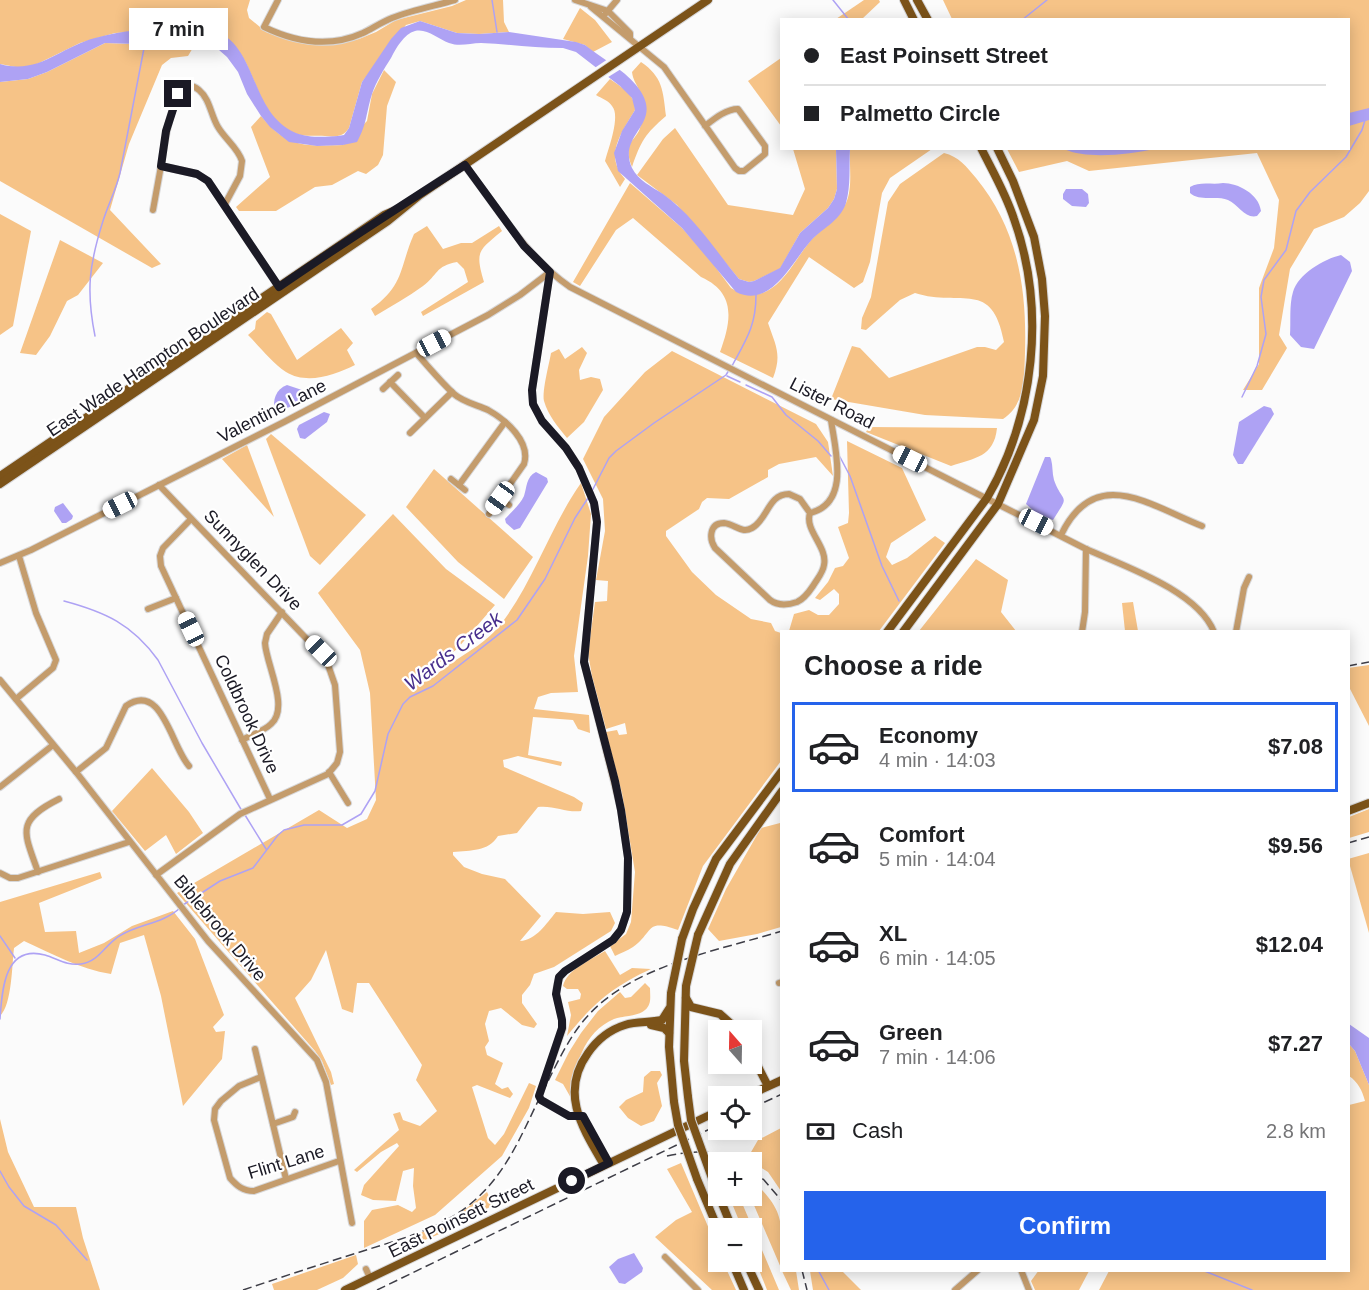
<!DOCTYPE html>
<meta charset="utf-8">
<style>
body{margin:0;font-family:Helvetica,sans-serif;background:#f6f6f6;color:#202124;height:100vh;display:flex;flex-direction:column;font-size:22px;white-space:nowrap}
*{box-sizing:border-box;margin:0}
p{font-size:20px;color:#757577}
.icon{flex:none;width:33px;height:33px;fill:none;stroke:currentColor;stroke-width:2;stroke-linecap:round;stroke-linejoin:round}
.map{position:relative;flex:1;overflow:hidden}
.sheet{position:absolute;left:780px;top:630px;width:570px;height:642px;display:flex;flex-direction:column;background:#fff;border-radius:0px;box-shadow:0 3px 15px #0003}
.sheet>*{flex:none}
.guide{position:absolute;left:780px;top:18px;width:570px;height:132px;border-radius:0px;box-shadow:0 3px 15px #0003;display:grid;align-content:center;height:132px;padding:0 24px;background:#fff}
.needle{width:39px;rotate:340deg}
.fabs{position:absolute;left:708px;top:1020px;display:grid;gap:12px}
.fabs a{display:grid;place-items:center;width:54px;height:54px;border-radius:0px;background:#fff;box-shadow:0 3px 15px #0003;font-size:30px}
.end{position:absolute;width:27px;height:27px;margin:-14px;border:8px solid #1b1a25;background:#fff;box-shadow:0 0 0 3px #fff}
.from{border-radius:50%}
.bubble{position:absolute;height:42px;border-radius:0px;background:#fff;box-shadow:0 3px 15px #0003;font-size:20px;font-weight:600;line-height:42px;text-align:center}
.car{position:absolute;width:18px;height:36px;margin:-18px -9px;border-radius:8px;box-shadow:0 0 4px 2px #0007;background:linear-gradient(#fff 24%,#345 0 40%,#fff 0 76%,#345 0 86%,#fff 0)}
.guide b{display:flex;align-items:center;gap:21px;height:57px;font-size:22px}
.guide b+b{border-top:2px solid #e0e0e0}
.guide i{width:15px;height:15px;background:#202124}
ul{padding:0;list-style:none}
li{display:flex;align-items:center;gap:18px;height:90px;margin:0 12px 9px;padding:0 12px;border:3px solid transparent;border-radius:0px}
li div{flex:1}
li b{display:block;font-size:22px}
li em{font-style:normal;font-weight:600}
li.current{border-color:#2563eb}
li>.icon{width:54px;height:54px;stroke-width:1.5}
h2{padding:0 24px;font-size:27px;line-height:72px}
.pay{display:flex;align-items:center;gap:15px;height:66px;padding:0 24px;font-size:22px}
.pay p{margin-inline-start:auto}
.cta{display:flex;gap:12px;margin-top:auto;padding:12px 24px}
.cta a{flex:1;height:69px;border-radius:0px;background:#2563eb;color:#fff;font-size:24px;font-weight:600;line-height:69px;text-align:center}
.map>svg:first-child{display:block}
.green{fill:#f6c387}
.water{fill:#aea2f4}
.pier{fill:#fbfbfb}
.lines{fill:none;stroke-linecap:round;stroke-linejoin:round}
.stream{stroke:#aea2f4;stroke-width:1.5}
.minor-casing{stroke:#d7d7d9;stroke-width:8}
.major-casing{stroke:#d7d7d9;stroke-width:10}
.minor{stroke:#c49c6c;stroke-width:6}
.major{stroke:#7c5319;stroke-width:8}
.rail{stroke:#3e3e47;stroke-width:1.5;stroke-dasharray:9 4.5;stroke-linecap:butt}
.major-bridge-casing{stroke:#d7d7d9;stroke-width:10;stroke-linecap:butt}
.major-bridge{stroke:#7c5319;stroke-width:8}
.route{stroke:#1b1a25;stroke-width:8}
.labels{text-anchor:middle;stroke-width:4.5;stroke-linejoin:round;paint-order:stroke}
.street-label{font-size:18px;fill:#1b1a25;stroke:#fff}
.water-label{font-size:20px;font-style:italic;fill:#482f8d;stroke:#fff}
</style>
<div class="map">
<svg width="1369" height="1290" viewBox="0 0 1369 1290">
<rect width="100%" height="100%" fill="#fbfbfb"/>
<g class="green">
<path d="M0 0H250L247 10 249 18 266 32 289 40 314 45 333 44 359 39 376 32 396 20 452 6 466 0H503L504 22 509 32 479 34 457 33 420 21 406 25 362 82 349 128C343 137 336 137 325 136 316 135 306 137 297 134 243 113 263 33 197 28L115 33 80 43 33 66 21 68 0 64Z"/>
<polygon points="864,0 879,0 880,2 862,19 836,19"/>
<polygon points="943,0 1369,0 1369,191 1360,203 1344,217 1314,229 1290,269 1279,335 1287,348 1262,390 1243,390 1259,364 1259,288 1274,248 1279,200 1257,153 1089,171 1067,161 1019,172 1007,149 1348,148 1348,20 952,19"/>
<polygon points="580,8 595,20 612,42 593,52 585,45 563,39"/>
<polygon points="170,40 197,41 188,56 171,58 162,65 129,144 110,210 161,264 152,268 0,181 0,82 28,79 47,72 105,43 135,44"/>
<polygon points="781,58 781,126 748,81"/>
<path d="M641 62C663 77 663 91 666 116 645 134 641 141 632 167 621 138 639 142 641 123 642 115 643 97 639 90 636 83 633 80 632 72Z"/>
<path d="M384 70 396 82 387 106 383 155 378 165 366 174 358 171 332 185 315 187 276 211H239L236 207 270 177 251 127 261 116C288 148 303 146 343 145L367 121 372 94Z"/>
<path d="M610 79C621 87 636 95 635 110 621 134 604 155 625 179L620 187 605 161C608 149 621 116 612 106 609 101 601 98 596 95Z"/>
<polygon points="675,128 728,205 793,215 805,189 793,149 836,149 837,189 834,199 828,208 800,233 780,269 754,281 749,282 739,279 677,205 637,175 663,139"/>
<path d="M850 149H932L890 178 882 193 870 262 863 282 854 288 809 257 768 323C776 346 782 355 773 378L720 352C731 322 737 293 701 277L633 218 616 230 580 286 573 282 630 183 682 228 708 257 731 288C737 292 742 293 748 294 777 299 794 261 808 244 818 231 839 218 846 203 853 187 849 166 850 149Z"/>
<path d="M944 153C958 156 967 167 976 178 1018 229 1027 289 1025 353 1024 378 1025 405 1003 419L925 415 831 399 852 346 860 348 889 378 977 347H985L996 350 1004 342C992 278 962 308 915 293L900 300 866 330 861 329 862 318 871 297 888 202 900 184Z"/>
<polygon points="0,214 31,231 13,326 0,335"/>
<path d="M427 226 443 249 461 243H472L499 226 502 231C478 251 475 251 484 282L423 316 421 312 468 282 464 269 457 262C435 266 438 275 423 286 408 297 391 306 375 316L371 309C405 285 399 268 414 234Z"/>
<polygon points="60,240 103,263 78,295 67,301 50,336 36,355 20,353"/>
<path d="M267 312 271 314 297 360 341 328 353 343 347 350 355 365C335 375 307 385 286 372 272 363 260 347 248 335L255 329 256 321Z"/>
<path d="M582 347 587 353 579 370 580 380 591 377 600 379 603 390 584 422 567 438C558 427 548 415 544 401 542 390 549 365 551 353L559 349 565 359Z"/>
<path d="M672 351 816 424 828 442 833 476 816 457 779 464 768 470V477L729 499 707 498 702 502 699 509 666 531V536L692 572 716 595 751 619 771 623 775 631 781 633V761L703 866 678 930C645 918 654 932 633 947 627 951 620 953 615 956L610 946 626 934 631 922 635 872 622 793 606 732 617 730 619 735 627 734 625 723 606 729 592 676 588 653 595 602 607 601 608 581 596 580 605 531 603 499 583 459 604 417 645 372Z"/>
<path d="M869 427 997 428C994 457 975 458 951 466L866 432Z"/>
<polygon points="271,434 366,515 320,565 310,556 266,439"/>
<polygon points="847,441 902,468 926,520 891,543 886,557 892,565 907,558 935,536 945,543 879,631 789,631 794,614 809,610 818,615 829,615 839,604 839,594 834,589 820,600 815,598 828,582 835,568 843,566 849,558 838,527 848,523 849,513"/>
<polygon points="247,445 274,517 222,459"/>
<polygon points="434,469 533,557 504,599 458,562 406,507"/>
<path d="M581 483 591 514 588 556 574 656 578 692 551 693 538 697 534 709 589 715 590 733 578 729 573 720 533 717 528 755 562 762 561 766 518 756 503 760 504 767 574 797 583 803 581 811C567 813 553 805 538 807L517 833 498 836C488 852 471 850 453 852V855L464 867 482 874 505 879 541 916 520 941C536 940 546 924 556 912L583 914 610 912 615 923 611 931 554 967 534 974 530 985 522 995V1003L537 1024 534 1028 522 1025 501 1008 489 1011 485 1024 489 1041 485 1047 487 1055 503 1063 495 1084 502 1089 508 1087 513 1094 510 1098 477 1085 472 1087 488 1138 495 1145 504 1134 529 1083 536 1086 529 1108 502 1156 435 1215 364 1248V1221L372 1210 398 1205 412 1212 416 1208 413 1186 414 1168 403 1171 396 1201 373 1200 361 1195 364 1185 399 1146 397 1143 381 1152 357 1172 354 1170 399 1130 393 1114 400 1112 403 1120 420 1126 437 1111 416 1080 422 1065 369 983H357L353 1013 342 1009 326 950 311 980 295 998 331 1072 334 1084 331 1085 322 1061 315 1051 177 893 319 810 347 828 367 819 376 800 370 693 360 650 318 593 393 514 446 569 495 605 457 649 422 676 415 686C429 681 438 673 450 664 468 652 488 641 501 624 534 581 550 527 581 483Z"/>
<polygon points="976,559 1008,580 1001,612 1016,631 919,631"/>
<polygon points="1133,602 1138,631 1125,631 1122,603"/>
<polygon points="1369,665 1369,726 1349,687 1348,668"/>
<polygon points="152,768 189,812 203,833 176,854 166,835 145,851 112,811"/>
<polygon points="1369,809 1369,832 1349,838 1349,817"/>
<polygon points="781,816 781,927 757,934 719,941 708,929 726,889 761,828 780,823"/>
<polygon points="1369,853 1369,933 1348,859"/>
<path d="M100 872 102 878 39 903 45 932 76 931 79 953 104 943 132 926 173 911 195 939 224 1015 213 1027 216 1032 225 1031 222 1059 183 1106 161 996 144 935 120 943 111 974C79 969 53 954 24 941L14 948C12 964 12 1005 0 1016V902Z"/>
<path d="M605 951 620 975 632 968 651 969C612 987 594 1003 567 1036L571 1015 568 1002 580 999 581 994 578 989H567L563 986C567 969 592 959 605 951Z"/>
<path d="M645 983 650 988C650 996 652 1004 645 1010 639 1016 623 1016 614 1019 583 1032 574 1068 571 1098L563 1084 555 1080 569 1052 581 1033 598 1011 620 992 625 998 631 997Z"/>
<path d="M1349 1044 1355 1051 1369 1085V1290H1099L1109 1271 1348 1270 1349 1105 1365 1101C1362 1090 1358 1082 1349 1076Z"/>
<polygon points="651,1071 660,1071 662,1075 657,1083 662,1106 654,1121 641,1126 628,1118 619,1107 626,1100 643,1092 644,1077"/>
<polygon points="0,1119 8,1152 34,1207 76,1207 83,1238 100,1290 0,1290"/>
<polygon points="781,1128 781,1191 768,1172 747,1159 758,1140"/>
<polygon points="681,1163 718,1250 718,1262 723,1262 736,1290 712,1290 655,1237 676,1220 692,1212 667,1169"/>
<path d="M752 1180C786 1212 782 1223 781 1268L750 1196H752Z"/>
<polygon points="487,1192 493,1205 457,1227 422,1241 420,1233 453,1219"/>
<polygon points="729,1196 738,1196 742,1203 779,1290 767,1290 752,1252 752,1228 742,1228"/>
<polygon points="356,1255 358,1264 343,1278 317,1290 274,1290 272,1284"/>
<polygon points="1039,1270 1089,1270 1089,1271 1079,1290 1035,1290 1031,1281"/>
<polygon points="782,1271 796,1271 799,1290 791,1290"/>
<polygon points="810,1271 842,1271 861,1290 813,1290"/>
</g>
<g class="water">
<path d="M420 21 457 33 479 34 509 32 576 42 585 45C601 58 623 69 636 85 668 124 616 132 632 168 638 180 652 187 663 194 694 216 715 250 739 279L749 282 754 281 780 268 800 233 828 208 834 199 837 189 836 149H850C849 167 851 185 846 203 840 222 820 229 809 243 791 264 770 309 736 292L682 228 618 171 614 153 622 131 635 110 632 98 620 86 576 52 563 48C535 48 508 44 481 43 470 43 460 47 449 43 438 39 427 28 415 31 404 34 396 48 391 58 384 69 376 82 372 94 366 113 367 124 357 142L343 145 317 146 289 142 270 127 261 116 247 94 238 72 227 57 219 50 197 41 170 40 135 44 105 43 47 72 28 79 0 82V64C39 75 60 47 95 38 132 28 173 26 210 29 259 42 248 113 296 133 308 138 326 137 338 136L344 135 349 128 362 82 391 39 401 28Z"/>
<polygon points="1369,108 1369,120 1349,126 1349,113"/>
<path d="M1064 149H1155C1130 154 1088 160 1064 149Z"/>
<path d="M1223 183C1238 183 1259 194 1261 211L1257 216C1245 219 1239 205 1228 200 1216 195 1200 202 1190 193V187C1199 181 1212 185 1223 183Z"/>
<polygon points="1066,189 1082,189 1088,194 1089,203 1086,207 1072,206 1063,199 1063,194"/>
<path d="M1341 255 1350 262 1352 271 1314 349 1301 347 1290 335C1291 322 1289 305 1293 292 1298 274 1324 259 1341 255Z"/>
<path d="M287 385 308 392C302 402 287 410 275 411 272 400 276 389 287 385Z"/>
<polygon points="1264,406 1271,408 1274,414 1243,464 1238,464 1233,455 1239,422"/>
<polygon points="324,412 330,414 327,422 305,439 300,438 297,429 299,425"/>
<path d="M1045 457H1050L1051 459C1053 466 1052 473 1054 480 1063 505 1071 492 1053 520L1035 512 1026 504Z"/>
<path d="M536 472 547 478 548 482 520 528 514 530 506 523 505 519C511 512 520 505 524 496 527 487 526 477 536 472Z"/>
<polygon points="63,503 73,516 72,519 66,523 62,523 54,511 55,507"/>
<polygon points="1349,1024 1369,1038 1369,1085 1355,1051 1349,1044"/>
<polygon points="634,1253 643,1268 642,1272 625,1284 619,1283 609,1267 618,1259"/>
</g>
<polygon class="pier" points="608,59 621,69 605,79 593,69"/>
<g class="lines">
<g class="stream">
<polyline points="492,0 497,32"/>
<polyline points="833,0 849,20"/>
<polyline points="1022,20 1047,0"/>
<path d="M95 336C86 291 89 265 103 221 108 205 116 190 120 173L145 43"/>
<path d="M732 366C746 340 756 326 756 295"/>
<polyline points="727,376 740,382"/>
<polyline points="746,385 772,397 786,415 818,441 831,456"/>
<polyline points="1242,397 1257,366 1266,334 1261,297 1264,280 1286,250 1296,211 1310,192 1346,157 1362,130 1365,120"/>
<polyline points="840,457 850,476 882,566 899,601"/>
<polyline points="592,491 609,458 616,451 654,423 726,375 729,370"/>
<path d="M64 601C105 612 132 624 158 660L202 743 242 811"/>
<polyline points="245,815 266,849"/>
<polyline points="183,905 220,881 253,868 278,835 284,830 304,825 342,825 361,814 375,791 388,734 403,704 410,697 433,686 517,620 545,579 575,518 588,498"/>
<polyline points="0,936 15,958"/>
<path d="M0 1019C2 991 4 944 45 955 58 959 67 966 81 964 99 962 106 943 121 935 140 924 164 923 180 908"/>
<polyline points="0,1171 9,1187 24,1206 56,1225 87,1260"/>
<polyline points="818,1270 829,1290"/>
<polyline points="1202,1270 1252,1290"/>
</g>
<defs>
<g id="minor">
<path d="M278 0 264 27C295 42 330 48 363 33 373 28 382 22 392 18 412 10 434 6 455 0"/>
<polyline points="575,0 608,11 630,33 630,38"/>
<path d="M591 7 664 67 735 168 739 171H744L765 154V146L738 109C726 109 714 119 705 126"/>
<polyline points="606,13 617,0"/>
<path d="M465 166C498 208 525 256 570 287L1086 549C1124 566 1198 591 1214 632"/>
<path d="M225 204 240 176 242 161C238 148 225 139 218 127 211 116 210 99 199 90 173 67 163 153 161 166L197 174 208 181 280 289"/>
<polyline points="153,210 161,166"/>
<path d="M550 272 532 390 533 404 542 421 566 448 579 468 594 503 597 522 584 662 621 810 628 858 627 912 621 930 613 940 565 971C547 989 563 1007 563 1028L539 1096 541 1100 569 1116H583"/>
<path d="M416 353C428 366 440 381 454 394 463 402 477 405 488 410 506 420 531 442 524 464L489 514"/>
<polyline points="390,382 425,418"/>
<polyline points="383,389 398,375"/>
<polyline points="410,433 452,392"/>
<polyline points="451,479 465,490"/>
<polyline points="459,485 505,422"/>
<path d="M789 494 800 499 810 513C804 530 828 547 824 565 823 573 817 579 813 586 809 592 804 599 797 602 788 605 778 606 770 600L715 548C709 539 709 523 724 523 735 524 741 534 752 528 768 519 768 494 789 494Z"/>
<polyline points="500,498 509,505"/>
<path d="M810 513C851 503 835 449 831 420"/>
<polyline points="191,519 163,548 160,556 161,566 270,799"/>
<path d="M1061 535C1095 464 1149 505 1202 526"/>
<polyline points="0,563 31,550 284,422 488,315 520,295 550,272"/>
<polyline points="148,609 176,598"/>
<polyline points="1082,632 1085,612 1086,549"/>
<polyline points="1236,632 1244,588 1249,577"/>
<polyline points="0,680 76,772 208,941 317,1060 326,1082 352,1223"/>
<polyline points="16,699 53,668 56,660 36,613 19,556"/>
<path d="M242 740C251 735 264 731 271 724 290 708 266 664 265 643L267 634 282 612"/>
<path d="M76 772 106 748 126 706C162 681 171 746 189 766"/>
<polyline points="329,772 348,803"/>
<polyline points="0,787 53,745"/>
<path d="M38 872C24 832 15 821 59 799"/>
<polyline points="0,873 10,878 18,878 129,842"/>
<polyline points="156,875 240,814 328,774 337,763 340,752 335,685 326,659 159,485"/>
<polyline points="779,983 782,982"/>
<polyline points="255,1049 286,1179"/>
<path d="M261 1077 239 1086 221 1101 215 1109 214 1120 230 1178C237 1186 243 1191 254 1191L339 1161"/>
<polyline points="273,1124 293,1117 295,1112"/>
<polyline points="665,1257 698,1290"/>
<polyline points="366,1269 370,1278"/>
<polyline points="1021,1270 1029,1290"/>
<polyline points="955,1290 978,1270"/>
</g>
<g id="major">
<polyline points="904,0 914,20"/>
<polyline points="917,0 928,20"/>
<polyline points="0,476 384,215 398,209"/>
<polyline points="0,484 388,221 420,195 708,0"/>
<path d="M887 632 987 498C1035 415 1046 309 1014 219 1006 194 993 172 981 148"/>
<polyline points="903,632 998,504 1034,420 1043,376 1045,316 1042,279 1034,237 1013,181 997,148"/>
<polyline points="1348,811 1369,803"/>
<polyline points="698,935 730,864 782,791"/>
<polyline points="682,939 693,909 716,859 782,771"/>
<polyline points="686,986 684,1061 688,1097"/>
<polyline points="671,993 669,1047 674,1102"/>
<polyline points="686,998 691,1007 720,1014 738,1030"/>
<polyline points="651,1025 664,1028 669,1033"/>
<polyline points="752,1055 768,1086"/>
<polyline points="747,1096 782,1080"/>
<path d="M604 1165C583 1129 559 1093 588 1053 597 1040 609 1030 625 1025 637 1021 649 1023 662 1020L669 1009"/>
<polyline points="697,1179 718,1229"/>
<polyline points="719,1196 732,1228"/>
<polyline points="732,1262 744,1290"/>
<polyline points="746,1262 759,1290"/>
<polyline points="345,1290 718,1111"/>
</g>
</defs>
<use href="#minor" class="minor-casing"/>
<use href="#major" class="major-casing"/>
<use href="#minor" class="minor"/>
<use href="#major" class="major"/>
<g class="rail">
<polyline points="1348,666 1369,662"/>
<polyline points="1348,843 1369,837"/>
<polyline points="752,1108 782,1094"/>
<path d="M667 1156C694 1150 713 1150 739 1162"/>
<polyline points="752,1170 764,1180 782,1201"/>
<polyline points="802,1270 807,1290"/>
<path d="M243 1290C282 1277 321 1264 360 1252 400 1239 443 1229 475 1200 508 1171 523 1131 542 1093 555 1068 567 1040 585 1019 631 965 717 951 782 931"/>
<polyline points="377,1290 718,1125"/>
</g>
<defs>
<g id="major-bridge">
<polyline points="686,986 698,935"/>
<polyline points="671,993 682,939"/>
<polyline points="688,1097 691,1120 713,1181"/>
<polyline points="674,1102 678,1125 697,1179"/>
</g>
</defs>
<use href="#major-bridge" class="major-bridge-casing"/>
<use href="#major-bridge" class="major-bridge"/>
</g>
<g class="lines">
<path class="route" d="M178 94 166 131 161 166 197 174 208 181 279 287C340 245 402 205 465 165L524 246 550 272 532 390 533 404 542 421 566 448 579 468 594 503 597 522 584 662 615 781 621 810 628 858 627 912 621 930 613 940 565 971 559 977 556 994 562 1020V1028L539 1096 541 1100 569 1116H583L609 1163 572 1181"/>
</g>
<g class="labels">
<g class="street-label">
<text transform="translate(153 362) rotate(-34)" y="6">East Wade Hampton Boulevard</text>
<text transform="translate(832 403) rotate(27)" y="6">Lister Road</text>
<text transform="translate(272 411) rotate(-27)" y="6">Valentine Lane</text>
<text transform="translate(253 560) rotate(46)" y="6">Sunnyglen Drive</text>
<text transform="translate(247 714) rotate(65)" y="6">Coldbrook Drive</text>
<text transform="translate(220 928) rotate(50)" y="6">Biblebrook Drive</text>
<text transform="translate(286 1162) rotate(-17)" y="6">Flint Lane</text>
<text transform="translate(461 1218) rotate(-26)" y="6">East Poinsett Street</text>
</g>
<g class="water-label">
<text transform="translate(453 651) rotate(-37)" y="7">Wards Creek</text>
</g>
</g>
</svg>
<div class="fabs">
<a><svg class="needle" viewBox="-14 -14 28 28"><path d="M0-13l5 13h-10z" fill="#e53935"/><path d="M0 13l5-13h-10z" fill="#757577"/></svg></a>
<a><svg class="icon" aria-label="locate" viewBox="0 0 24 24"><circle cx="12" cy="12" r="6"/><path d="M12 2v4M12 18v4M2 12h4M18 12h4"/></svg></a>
<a>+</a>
<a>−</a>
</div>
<i class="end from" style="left:572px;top:1181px"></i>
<i class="end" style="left:178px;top:94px"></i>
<div class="bubble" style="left:129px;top:8px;width:99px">7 min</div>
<i class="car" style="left:434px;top:343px;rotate:62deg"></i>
<i class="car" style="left:910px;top:459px;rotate:297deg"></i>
<i class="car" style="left:500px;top:498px;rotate:216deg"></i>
<i class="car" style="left:120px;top:505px;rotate:243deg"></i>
<i class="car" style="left:1036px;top:522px;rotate:117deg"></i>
<i class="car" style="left:191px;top:629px;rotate:335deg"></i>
<i class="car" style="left:321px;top:651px;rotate:315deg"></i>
<div class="guide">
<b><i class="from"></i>East Poinsett Street</b>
<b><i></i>Palmetto Circle</b>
</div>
<section class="sheet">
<h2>Choose a ride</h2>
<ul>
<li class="current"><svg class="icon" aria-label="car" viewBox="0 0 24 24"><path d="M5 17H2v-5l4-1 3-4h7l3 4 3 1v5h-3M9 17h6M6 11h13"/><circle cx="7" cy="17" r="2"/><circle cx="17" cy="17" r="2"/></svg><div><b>Economy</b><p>4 min · 14:03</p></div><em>$7.08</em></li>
<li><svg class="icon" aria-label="car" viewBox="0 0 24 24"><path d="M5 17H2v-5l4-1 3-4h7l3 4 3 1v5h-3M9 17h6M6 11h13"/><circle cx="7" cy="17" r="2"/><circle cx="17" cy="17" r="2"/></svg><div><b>Comfort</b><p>5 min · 14:04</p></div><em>$9.56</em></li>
<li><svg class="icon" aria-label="car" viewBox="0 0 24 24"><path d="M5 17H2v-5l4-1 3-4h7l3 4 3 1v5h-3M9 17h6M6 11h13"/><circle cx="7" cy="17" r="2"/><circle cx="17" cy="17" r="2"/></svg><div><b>XL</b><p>6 min · 14:05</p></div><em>$12.04</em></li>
<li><svg class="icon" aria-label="car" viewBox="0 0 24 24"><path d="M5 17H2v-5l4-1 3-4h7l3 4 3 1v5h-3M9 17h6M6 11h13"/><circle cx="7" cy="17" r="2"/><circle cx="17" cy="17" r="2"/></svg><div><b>Green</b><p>7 min · 14:06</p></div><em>$7.27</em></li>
</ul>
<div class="pay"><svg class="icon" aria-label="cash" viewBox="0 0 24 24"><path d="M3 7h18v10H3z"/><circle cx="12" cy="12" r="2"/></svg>Cash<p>2.8 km</p></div>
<div class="cta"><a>Confirm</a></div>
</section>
</div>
